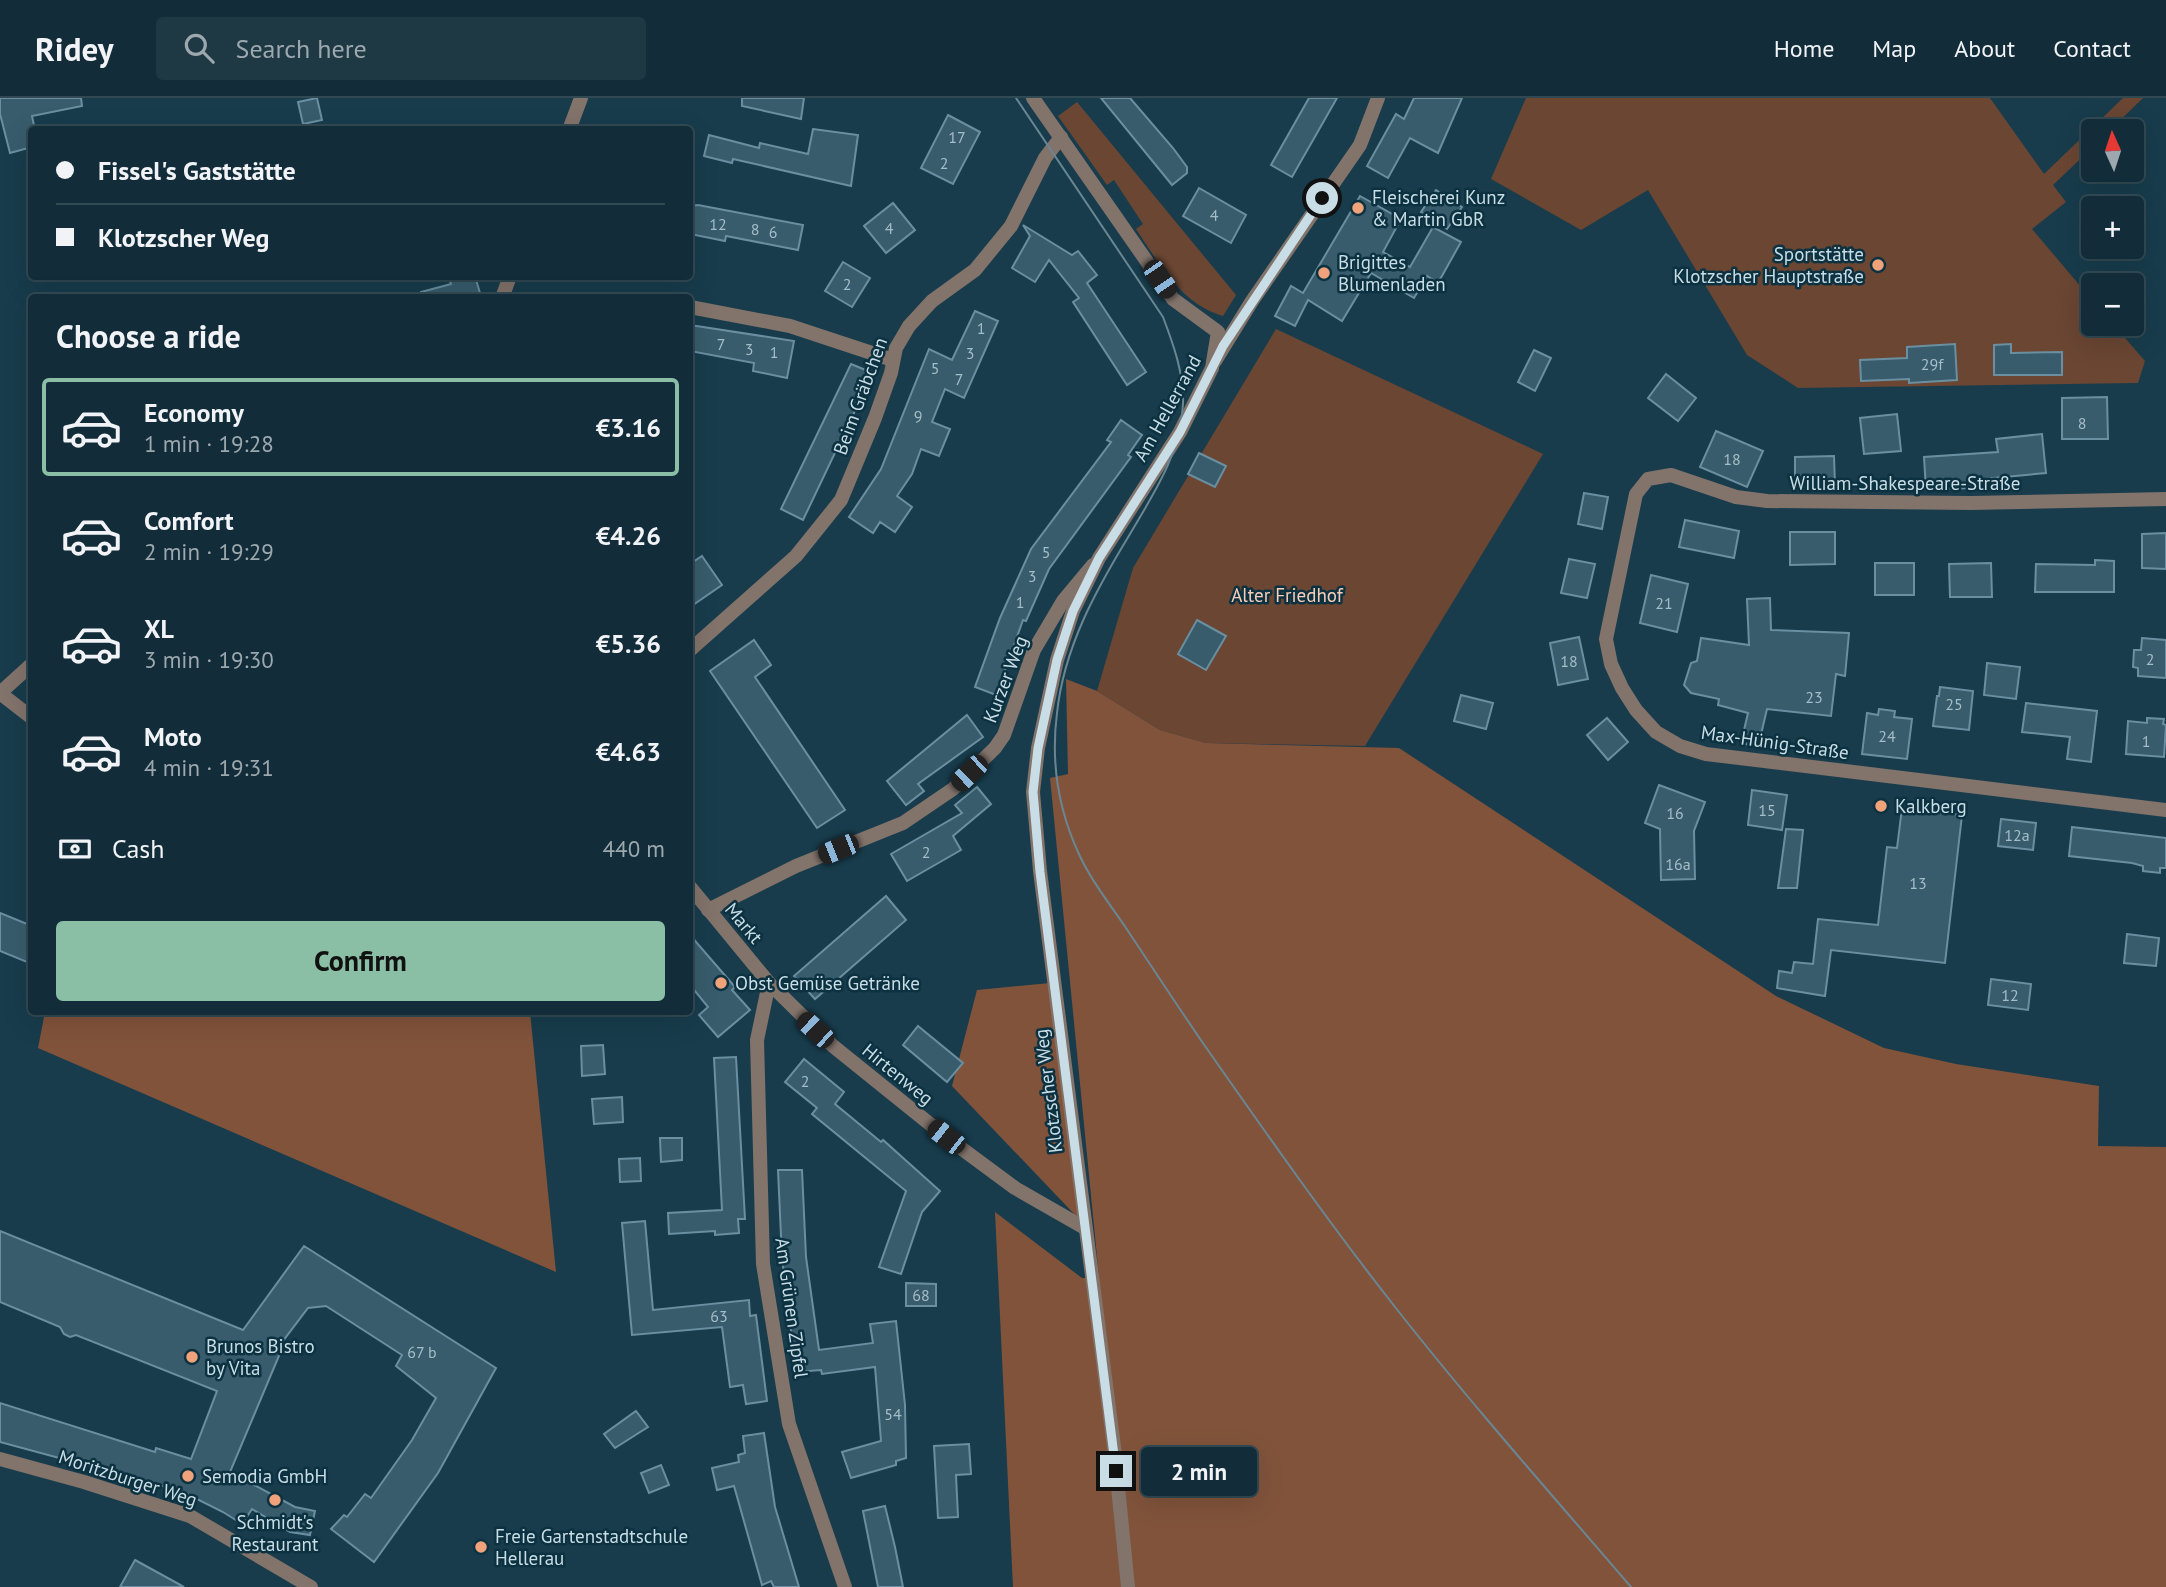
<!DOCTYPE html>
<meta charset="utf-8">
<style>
body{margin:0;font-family:"PT Sans",sans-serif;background:#1f3944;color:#f1f3f6;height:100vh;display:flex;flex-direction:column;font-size:26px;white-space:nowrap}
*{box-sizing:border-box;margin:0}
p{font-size:23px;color:#9ca8ae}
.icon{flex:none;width:38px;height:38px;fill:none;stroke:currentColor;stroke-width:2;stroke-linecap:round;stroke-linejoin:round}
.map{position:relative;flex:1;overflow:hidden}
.drawer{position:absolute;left:28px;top:196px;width:665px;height:721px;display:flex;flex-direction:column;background:#122d39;border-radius:7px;box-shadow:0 7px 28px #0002,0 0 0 2px #314953}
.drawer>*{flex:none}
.guide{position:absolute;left:28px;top:28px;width:665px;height:154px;border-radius:7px;box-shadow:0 7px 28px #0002,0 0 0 2px #314953;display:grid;align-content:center;height:154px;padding:0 28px;background:#122d39}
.needle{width:46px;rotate:357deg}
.tools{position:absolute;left:2081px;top:21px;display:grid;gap:14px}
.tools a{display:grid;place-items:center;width:63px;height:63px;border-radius:7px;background:#122d39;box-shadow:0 7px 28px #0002,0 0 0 2px #314953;font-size:35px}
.end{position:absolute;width:32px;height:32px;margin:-16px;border:9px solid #c9dde6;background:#111;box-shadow:0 0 0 4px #111}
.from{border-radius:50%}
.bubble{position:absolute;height:49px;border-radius:7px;background:#122d39;box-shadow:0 7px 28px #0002,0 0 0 2px #314953;font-size:23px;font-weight:600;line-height:49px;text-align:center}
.car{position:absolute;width:21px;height:42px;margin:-21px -10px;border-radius:9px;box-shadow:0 0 5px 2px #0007;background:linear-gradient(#222 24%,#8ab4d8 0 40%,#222 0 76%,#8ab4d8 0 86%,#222 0)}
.guide b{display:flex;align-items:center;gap:24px;height:66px;font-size:26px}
.guide b+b{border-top:2px solid #314953}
.guide i{width:18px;height:18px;background:#f1f3f6}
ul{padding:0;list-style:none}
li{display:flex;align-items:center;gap:21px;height:98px;margin:0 14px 10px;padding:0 14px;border:4px solid transparent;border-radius:7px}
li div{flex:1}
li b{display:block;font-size:26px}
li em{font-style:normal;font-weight:600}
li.on{border-color:#8abfa5}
li>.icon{width:63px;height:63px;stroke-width:1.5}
h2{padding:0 28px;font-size:32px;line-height:84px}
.pay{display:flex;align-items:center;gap:18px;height:77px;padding:0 28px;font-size:26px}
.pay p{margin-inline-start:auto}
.action{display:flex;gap:14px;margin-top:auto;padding:14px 28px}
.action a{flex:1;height:80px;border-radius:7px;background:#8abfa5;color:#111;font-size:28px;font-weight:600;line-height:80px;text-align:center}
header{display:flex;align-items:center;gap:42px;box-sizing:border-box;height:98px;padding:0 35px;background:#122d39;border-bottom:2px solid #314953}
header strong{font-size:33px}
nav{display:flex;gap:38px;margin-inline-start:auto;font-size:24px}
.search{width:490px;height:63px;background:#1f3944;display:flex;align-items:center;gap:18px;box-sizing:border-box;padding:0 24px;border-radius:7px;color:#9ca8ae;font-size:26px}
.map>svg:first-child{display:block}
.green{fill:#6a4633}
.forest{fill:#81533b}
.building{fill:#385c6c;stroke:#698fa1;stroke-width:2}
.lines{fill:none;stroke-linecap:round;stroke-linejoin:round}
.minor{stroke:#82736b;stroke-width:14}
.tertiary{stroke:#82736b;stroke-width:14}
.tram{stroke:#6a8693;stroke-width:2}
.route{stroke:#c9dde6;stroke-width:9}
.poi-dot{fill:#f0a27a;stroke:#0c3241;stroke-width:2.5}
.labels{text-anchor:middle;stroke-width:5;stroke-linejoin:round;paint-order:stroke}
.number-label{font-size:16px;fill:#a5bdc8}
.poi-label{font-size:19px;fill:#c9dde6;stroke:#0c3241;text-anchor:start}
.street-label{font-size:19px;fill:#c9dde6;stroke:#0c3241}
.park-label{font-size:19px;fill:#fbcdb6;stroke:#0c3241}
</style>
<header>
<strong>Ridey</strong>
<div class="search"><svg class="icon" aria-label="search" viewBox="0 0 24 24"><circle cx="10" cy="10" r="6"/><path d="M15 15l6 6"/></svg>Search here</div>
<nav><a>Home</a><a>Map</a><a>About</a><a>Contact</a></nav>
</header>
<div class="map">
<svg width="2166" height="1489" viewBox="0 0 2166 1489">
<rect width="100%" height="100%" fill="#183c4c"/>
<g class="green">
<polygon points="1526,0 1990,0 2044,76 2123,0 2143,0 2109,33 2093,33 2093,49 2053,87 2066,104 2032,131 2093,203 2093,226 2113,226 2145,263 2138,285 1798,290 1747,257 1648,92 1581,132 1491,81"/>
<path d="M1077 4 1236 197 1223 218C1181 206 1159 165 1136 131L1143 126 1114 82 1107 87 1058 18Z"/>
<polygon points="1276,231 1543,356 1365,648 1206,645 1160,632 1097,593 1133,470"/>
</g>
<g class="forest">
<polygon points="1066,581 1097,593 1160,632 1206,645 1399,650 1776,898 1884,950 1956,966 2099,988 2098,1048 2166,1049 2166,1489 1013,1489 995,1114 1082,1180 1099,1179 1050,680 1068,676"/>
<polygon points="1050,885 1078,1120 952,988 977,892"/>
<polygon points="45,914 530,914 556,1174 38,950"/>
</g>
<g class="building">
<polygon points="0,0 81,0 82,8 32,18 35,32 32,32 32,49 10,55 0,16"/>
<polygon points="317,0 322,22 303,26 298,4"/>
<polygon points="742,0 804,0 801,21 742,8"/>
<polygon points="1101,0 1130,0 1173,50 1187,69 1187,75 1172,87"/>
<polygon points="1309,0 1337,0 1292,79 1271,67"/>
<polygon points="1414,0 1462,0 1438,55 1410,40 1388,80 1367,68 1396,16 1404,21"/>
<polygon points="948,17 980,34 953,86 921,70"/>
<polygon points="813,31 858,37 851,88 733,61 732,65 704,58 709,37 759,50 760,45 808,56"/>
<polygon points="1199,90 1246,117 1231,145 1183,118"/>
<polygon points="1436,92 1462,109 1447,131 1421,114"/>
<polygon points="1360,98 1401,121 1383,154 1410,169 1433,129 1461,144 1438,185 1427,178 1414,200 1371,175 1342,223 1308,202 1295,228 1275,218 1291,188 1303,195"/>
<polygon points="893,105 915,132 886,155 864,128"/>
<polygon points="698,107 803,127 798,152 726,138 725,143 690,136 690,108"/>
<polygon points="1023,127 1072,157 1078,153 1097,177 1087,185 1146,274 1127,287 1073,204 1079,200 1049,162 1035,184 1012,170 1030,138"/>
<polygon points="843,164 870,180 852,209 825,193"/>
<polygon points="448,178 475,178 480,195 465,200 421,200 421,194 451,186"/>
<polygon points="975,213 998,223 964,300 945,291 932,324 950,331 939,358 921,351 912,376 897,398 912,409 895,434 880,424 873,435 849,419 881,371 929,251 952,262"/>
<polygon points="690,227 794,243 787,280 753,273 754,265 690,253"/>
<polygon points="1955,246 1957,282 1909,285 1909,281 1861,283 1860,262 1907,260 1907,249"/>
<polygon points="2011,246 2011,255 2062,254 2062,277 1994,277 1994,247"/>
<polygon points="1534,252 1551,260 1535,293 1518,284"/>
<polygon points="851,266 873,275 803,422 781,411"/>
<polygon points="1666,276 1696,300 1678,323 1648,300"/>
<polygon points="2107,299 2108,341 2062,341 2062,300"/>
<polygon points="1897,316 1901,353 1864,356 1860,320"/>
<polygon points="1121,322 1142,337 1128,357 1131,359 1049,471 1026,523 1023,522 996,597 975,589 1000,520 1031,451 1111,344 1107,342"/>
<polygon points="1716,333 1763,353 1747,389 1700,369"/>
<polygon points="2042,336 2046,375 1972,382 1972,390 1926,392 1924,359 1998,354 1996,341"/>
<polygon points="1199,355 1226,368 1215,389 1188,376"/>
<polygon points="1834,358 1835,388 1795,389 1795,359"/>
<polygon points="1584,395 1608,399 1602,431 1578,426"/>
<polygon points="1685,422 1739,433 1734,460 1679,449"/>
<polygon points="1790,434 1835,434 1835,466 1790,467"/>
<polygon points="2166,435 2166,471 2142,470 2142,436"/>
<polygon points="702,458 722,487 690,509 690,466"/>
<polygon points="1569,461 1595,466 1587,500 1561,495"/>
<polygon points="2095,462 2114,463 2114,494 2035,494 2036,466 2095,467"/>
<rect x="1875" y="465" width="39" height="32"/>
<polygon points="1991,465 1992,499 1950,499 1949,466"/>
<polygon points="1651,477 1688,486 1677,534 1640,525"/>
<polygon points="1770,500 1771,532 1849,535 1845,578 1836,576 1831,618 1767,611 1758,649 1741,645 1748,615 1718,607 1719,601 1691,595 1684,587 1691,565 1697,563 1701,540 1749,547 1747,501"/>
<polygon points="1197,522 1226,538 1206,572 1178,556"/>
<polygon points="1579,539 1588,581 1558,587 1550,545"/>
<polygon points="2142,540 2166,542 2166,580 2138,578 2138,570 2133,569 2134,552 2141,552"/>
<polygon points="754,542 771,567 755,579 845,712 817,730 710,573"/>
<polygon points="1987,565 2020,569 2016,601 1984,597"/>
<polygon points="1940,589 1973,593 1969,632 1933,628 1937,598 1939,598"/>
<polygon points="1461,597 1493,605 1486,631 1454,623"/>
<polygon points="2026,605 2097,613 2091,664 2067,661 2070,639 2022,634"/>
<polygon points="1879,611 1895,613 1894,619 1912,621 1907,661 1862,656 1867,615 1878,617"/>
<polygon points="967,617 983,639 918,686 924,693 906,707 887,683"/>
<polygon points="1607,620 1628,644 1608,662 1587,637"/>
<polygon points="2147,620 2164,621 2163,626 2166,627 2164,659 2126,656 2128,623 2147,625"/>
<polygon points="1659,687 1705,704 1694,733 1695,781 1661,782 1660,731 1645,725"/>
<polygon points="977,689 991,706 953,738 961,752 907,783 891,756 962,715 955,707"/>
<polygon points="1752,692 1787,697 1782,732 1748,727"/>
<polygon points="1902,710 1962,717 1945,865 1831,852 1825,898 1777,890 1779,873 1792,875 1794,864 1813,866 1818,821 1878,827 1887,749 1897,750"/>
<polygon points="2001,721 2036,725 2033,752 1998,748"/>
<polygon points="2072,729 2166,740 2166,770 2160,770 2160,775 2143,773 2143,768 2132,765 2069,758"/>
<polygon points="1786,731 1803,732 1797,790 1778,790"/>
<polygon points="886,798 906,822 815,901 794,878"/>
<polygon points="0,815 32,828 32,866 0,853"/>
<polygon points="2127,836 2159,840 2156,868 2124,865"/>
<polygon points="690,837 735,889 732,892 750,912 718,939 699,917 708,909 690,887"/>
<polygon points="1991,881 2031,886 2028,912 1988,907"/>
<polygon points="918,928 963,965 947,984 903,947"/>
<polygon points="603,947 605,976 582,978 581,948"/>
<polygon points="736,959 745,1121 738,1121 739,1135 715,1137 715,1133 669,1136 668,1115 722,1112 714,960"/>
<polygon points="804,961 844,994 835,1006 881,1044 883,1042 940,1093 922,1114 901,1176 879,1169 906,1093 812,1016 817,1010 785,984"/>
<polygon points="622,999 623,1024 594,1026 592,1001"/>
<polygon points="660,1040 682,1040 682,1062 661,1064"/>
<polygon points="640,1060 641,1083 620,1084 619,1061"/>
<polygon points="778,1072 802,1072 806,1159 819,1252 873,1245 870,1226 896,1223 905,1307 906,1360 896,1363 896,1367 851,1380 842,1354 881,1343 875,1269 822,1276 821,1272 796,1274 782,1160"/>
<polygon points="645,1123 653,1212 749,1202 750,1218 756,1217 767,1303 746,1306 743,1287 730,1289 722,1229 632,1237 622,1125"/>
<polygon points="0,1133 243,1232 304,1148 496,1270 438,1375 374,1464 331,1431 344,1417 347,1419 365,1396 371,1400 412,1342 436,1300 396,1268 402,1257 326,1208 308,1210 277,1251 281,1253 230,1374 295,1409 315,1413 310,1437 290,1434 252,1411 242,1426 223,1414 181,1393 0,1344 0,1305 155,1354 156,1350 191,1361 217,1293 76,1237 70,1239 64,1236 60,1229 0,1204"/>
<polygon points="906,1185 936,1186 936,1208 906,1208"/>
<polygon points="636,1313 648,1329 615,1350 604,1336"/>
<polygon points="764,1335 775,1409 799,1489 774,1489 771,1483 762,1487 734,1388 717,1392 712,1370 739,1364 738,1357 745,1355 743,1338"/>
<polygon points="969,1346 971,1376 956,1377 958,1419 938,1420 934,1348"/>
<polygon points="661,1367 669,1387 649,1395 641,1375"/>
<polygon points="885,1408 895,1449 903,1489 878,1489 863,1413"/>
<polygon points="135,1462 184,1489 120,1489"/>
</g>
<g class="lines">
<g class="minor">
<polyline points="569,32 581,0"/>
<polyline points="502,200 510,178"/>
<polyline points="690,209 790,228 893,262"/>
<polyline points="1215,263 1252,203 1360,47 1378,0"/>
<polyline points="2166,401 1971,405 1767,403 1736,399 1671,377 1648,381 1636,396 1606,541 1611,566 1622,590 1636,612 1656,634 1680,648 1706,656 2166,712"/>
<polyline points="690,552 796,458 841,402 875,320 891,275 896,250 909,228 932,203 975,172 1011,128 1045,60 1061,39"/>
<polyline points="0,595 32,566"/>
<polyline points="0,595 32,620"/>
<polyline points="690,789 769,885 833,948 946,1039 1015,1090 1083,1129"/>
<polyline points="708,812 796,768 903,725 953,691 995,650 1004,637 1034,552 1063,503 1093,467"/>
<polyline points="769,885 757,942 763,1166 789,1326 845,1489"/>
</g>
<g class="tertiary">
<polyline points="1033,0 1173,201 1218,234 1212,270 1180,334 1099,460 1073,513 1057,562 1038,650 1033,694 1040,773 1114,1349 1128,1489"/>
<polyline points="0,1361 84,1384 190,1418 311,1489"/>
</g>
<path class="tram" d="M1016 0 1163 219C1174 248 1184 276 1183 306 1181 355 1154 395 1130 436 1096 492 1064 549 1057 615 1051 662 1058 710 1078 754 1090 781 1109 805 1126 830 1152 869 1178 909 1205 948 1268 1038 1331 1128 1399 1214 1473 1308 1553 1398 1631 1489"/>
</g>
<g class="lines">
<polyline class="route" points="1116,1373 1040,774 1033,694 1038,650 1057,562 1073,513 1099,460 1180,334 1223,248 1322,100"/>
</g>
<g class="poi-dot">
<circle cx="1358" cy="110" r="7"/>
<circle cx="1878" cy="167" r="7"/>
<circle cx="1324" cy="175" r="7"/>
<circle cx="1881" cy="708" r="7"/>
<circle cx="721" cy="885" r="7"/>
<circle cx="192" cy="1259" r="7"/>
<circle cx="188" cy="1378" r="7"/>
<circle cx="275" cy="1402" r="7"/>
<circle cx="481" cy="1449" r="7"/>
</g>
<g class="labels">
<g class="number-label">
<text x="957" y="45">17</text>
<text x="944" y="71">2</text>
<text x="1214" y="123">4</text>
<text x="718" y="132">12</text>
<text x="889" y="136">4</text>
<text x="755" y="137">8</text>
<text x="773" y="140">6</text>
<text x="847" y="192">2</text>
<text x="981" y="236">1</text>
<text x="721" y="252">7</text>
<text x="749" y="257">3</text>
<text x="774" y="260">1</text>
<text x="970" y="261">3</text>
<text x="1932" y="272">29f</text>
<text x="935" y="276">5</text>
<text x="959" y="287">7</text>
<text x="918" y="324">9</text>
<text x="2082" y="331">8</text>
<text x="1732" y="367">18</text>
<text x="1046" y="460">5</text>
<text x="1032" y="484">3</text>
<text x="1020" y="510">1</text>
<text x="1664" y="511">21</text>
<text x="2150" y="567">2</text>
<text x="1569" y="569">18</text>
<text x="1814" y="605">23</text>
<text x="1954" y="612">25</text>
<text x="1887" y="644">24</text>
<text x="2146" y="649">1</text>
<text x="1767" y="718">15</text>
<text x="1675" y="721">16</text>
<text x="2017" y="743">12a</text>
<text x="926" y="760">2</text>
<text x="1678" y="772">16a</text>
<text x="1918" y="791">13</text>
<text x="2010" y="903">12</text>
<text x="805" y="989">2</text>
<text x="921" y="1203">68</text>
<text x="719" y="1224">63</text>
<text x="422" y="1260">67 b</text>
<text x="893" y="1322">54</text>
</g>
<g class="poi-label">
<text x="1372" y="106">Fleischerei Kunz<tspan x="1372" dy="22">&amp; Martin GbR</tspan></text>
<text x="1864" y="163" text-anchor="end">Sportstätte<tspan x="1864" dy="22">Klotzscher Hauptstraße</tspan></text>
<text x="1338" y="171">Brigittes<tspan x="1338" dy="22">Blumenladen</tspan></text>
<text x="1895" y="715">Kalkberg</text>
<text x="735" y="892">Obst Gemüse Getränke</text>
<text x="206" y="1255">Brunos Bistro<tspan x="206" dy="22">by Vita</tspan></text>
<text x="202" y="1385">Semodia GmbH</text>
<text x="275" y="1431" text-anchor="middle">Schmidt's<tspan x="275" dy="22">Restaurant</tspan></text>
<text x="495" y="1445">Freie Gartenstadtschule<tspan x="495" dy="22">Hellerau</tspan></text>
</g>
<g class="street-label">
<text transform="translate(860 298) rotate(-70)" y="7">Beim Gräbchen</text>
<text transform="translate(1167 310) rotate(-61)" y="7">Am Hellerrand</text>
<text x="1905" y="392">William-Shakespeare-Straße</text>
<text transform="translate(1005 581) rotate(-69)" y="7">Kurzer Weg</text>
<text transform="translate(1775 644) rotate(8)" y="7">Max-Hünig-Straße</text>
<text transform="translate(744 825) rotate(50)" y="7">Markt</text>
<text transform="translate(898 976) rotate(39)" y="7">Hirtenweg</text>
<text transform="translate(1048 993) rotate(-97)" y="7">Klotzscher Weg</text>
<text transform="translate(792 1210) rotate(82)" y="7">Am Grünen Zipfel</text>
<text transform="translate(128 1380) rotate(18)" y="7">Moritzburger Weg</text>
</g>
<g class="park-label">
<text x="1287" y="504">Alter Friedhof</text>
</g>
</g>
</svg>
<div class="tools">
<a><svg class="needle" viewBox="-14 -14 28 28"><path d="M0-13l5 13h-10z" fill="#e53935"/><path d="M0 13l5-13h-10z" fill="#9ca8ae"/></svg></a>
<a>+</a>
<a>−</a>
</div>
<i class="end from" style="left:1322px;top:100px"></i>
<i class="end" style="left:1116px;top:1373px"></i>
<div class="bubble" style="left:1141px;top:1349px;width:116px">2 min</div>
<i class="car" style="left:1160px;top:181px;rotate:146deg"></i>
<i class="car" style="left:969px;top:675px;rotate:226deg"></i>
<i class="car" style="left:838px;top:751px;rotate:248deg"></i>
<i class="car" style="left:815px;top:932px;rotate:313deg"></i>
<i class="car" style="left:946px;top:1039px;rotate:308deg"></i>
<div class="guide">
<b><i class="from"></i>Fissel's Gaststätte</b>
<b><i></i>Klotzscher Weg</b>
</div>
<section class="drawer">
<h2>Choose a ride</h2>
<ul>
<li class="on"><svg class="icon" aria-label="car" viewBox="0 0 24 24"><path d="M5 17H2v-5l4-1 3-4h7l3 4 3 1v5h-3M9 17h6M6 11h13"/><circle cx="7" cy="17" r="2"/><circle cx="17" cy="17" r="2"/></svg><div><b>Economy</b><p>1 min · 19:28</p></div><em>€3.16</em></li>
<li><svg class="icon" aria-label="car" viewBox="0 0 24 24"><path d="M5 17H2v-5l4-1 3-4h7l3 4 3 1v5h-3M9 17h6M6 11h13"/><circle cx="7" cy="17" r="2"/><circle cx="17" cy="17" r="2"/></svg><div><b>Comfort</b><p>2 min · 19:29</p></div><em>€4.26</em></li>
<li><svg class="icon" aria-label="car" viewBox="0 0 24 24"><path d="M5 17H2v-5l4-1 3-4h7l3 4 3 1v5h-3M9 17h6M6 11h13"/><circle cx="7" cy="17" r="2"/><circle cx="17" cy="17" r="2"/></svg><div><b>XL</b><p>3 min · 19:30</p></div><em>€5.36</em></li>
<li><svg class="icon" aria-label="car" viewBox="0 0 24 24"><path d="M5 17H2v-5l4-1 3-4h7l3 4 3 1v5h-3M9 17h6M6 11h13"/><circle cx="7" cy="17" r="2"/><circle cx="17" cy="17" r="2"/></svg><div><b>Moto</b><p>4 min · 19:31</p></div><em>€4.63</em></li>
</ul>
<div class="pay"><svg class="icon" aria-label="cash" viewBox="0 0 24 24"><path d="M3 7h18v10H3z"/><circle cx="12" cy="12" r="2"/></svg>Cash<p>440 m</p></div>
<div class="action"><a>Confirm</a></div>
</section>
</div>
